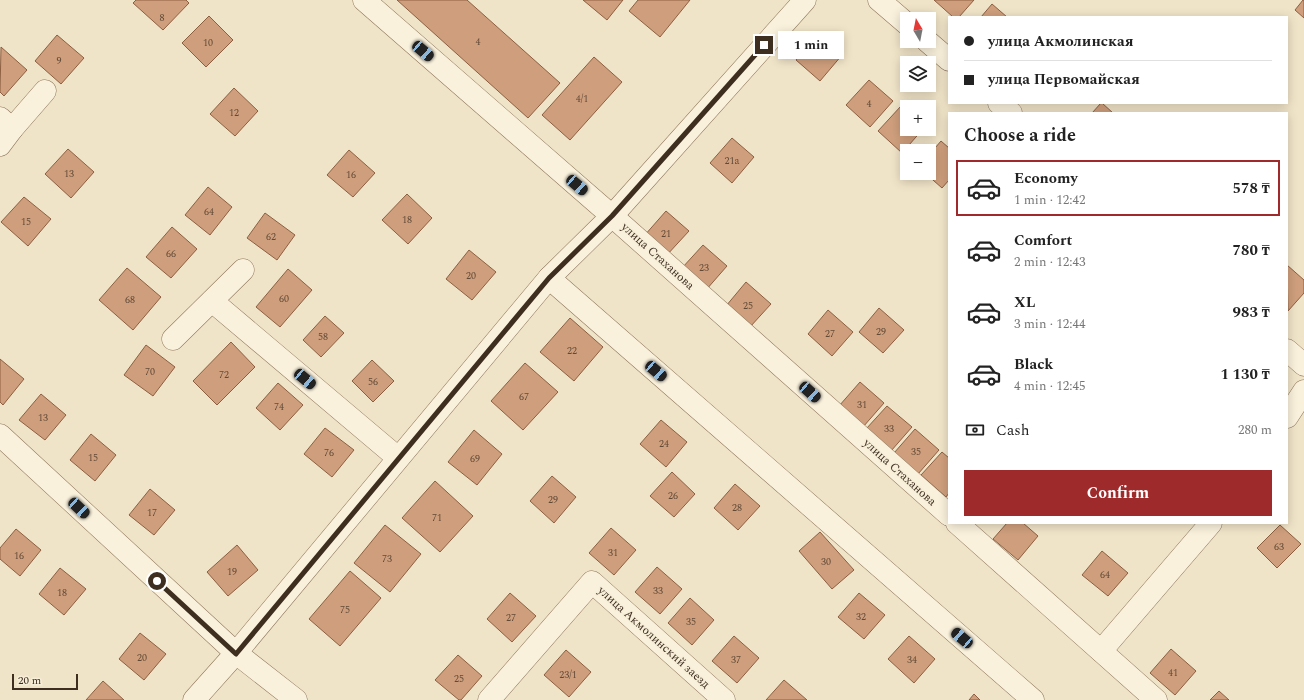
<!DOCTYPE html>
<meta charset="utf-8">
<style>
body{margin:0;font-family:Spectral,serif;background:#f6f6f6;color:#222;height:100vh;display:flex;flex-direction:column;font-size:15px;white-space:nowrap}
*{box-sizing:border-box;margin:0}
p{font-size:13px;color:#767676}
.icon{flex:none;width:22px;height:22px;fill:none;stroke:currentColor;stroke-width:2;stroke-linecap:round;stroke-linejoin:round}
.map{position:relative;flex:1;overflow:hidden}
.side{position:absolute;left:948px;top:112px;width:340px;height:412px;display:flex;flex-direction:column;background:#fff;border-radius:0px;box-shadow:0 2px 10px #0003}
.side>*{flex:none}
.guide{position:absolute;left:948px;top:16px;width:340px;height:88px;border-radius:0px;box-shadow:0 2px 10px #0003;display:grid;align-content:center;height:88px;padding:0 16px;background:#fff}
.needle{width:26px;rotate:350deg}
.buttons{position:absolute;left:900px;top:12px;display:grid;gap:8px}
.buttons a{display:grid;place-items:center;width:36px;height:36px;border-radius:0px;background:#fff;box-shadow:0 2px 10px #0003;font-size:20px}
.scale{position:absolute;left:12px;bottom:10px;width:66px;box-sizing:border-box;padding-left:4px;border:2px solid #3d2e20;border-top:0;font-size:11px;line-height:14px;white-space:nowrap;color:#3d2e20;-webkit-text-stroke:3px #f7eed8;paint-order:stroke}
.end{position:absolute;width:18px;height:18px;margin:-9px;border:5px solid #3d2e20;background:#fff;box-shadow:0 0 0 2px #fff}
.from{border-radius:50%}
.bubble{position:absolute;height:28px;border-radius:0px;background:#fff;box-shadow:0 2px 10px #0003;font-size:13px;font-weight:700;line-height:28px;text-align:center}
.car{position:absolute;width:12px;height:24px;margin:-12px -6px;border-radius:5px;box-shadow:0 0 3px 1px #0007;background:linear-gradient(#222 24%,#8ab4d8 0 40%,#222 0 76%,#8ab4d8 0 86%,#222 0)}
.guide b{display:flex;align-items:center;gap:14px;height:38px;font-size:15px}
.guide b+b{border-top:1px solid #e0e0e0}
.guide i{width:10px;height:10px;background:#222}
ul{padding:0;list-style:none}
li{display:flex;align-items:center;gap:12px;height:56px;margin:0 8px 6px;padding:0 8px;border:2px solid transparent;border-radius:0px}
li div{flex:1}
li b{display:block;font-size:15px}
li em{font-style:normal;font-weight:700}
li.current{border-color:#9e2a2b}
li>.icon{width:36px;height:36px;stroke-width:1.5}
h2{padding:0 16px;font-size:18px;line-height:48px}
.pay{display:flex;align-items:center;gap:10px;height:44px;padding:0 16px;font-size:15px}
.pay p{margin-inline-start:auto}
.button{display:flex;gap:8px;margin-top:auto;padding:8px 16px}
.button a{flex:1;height:46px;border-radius:0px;background:#9e2a2b;color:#fff;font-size:16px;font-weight:700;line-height:46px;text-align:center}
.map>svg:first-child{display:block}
.building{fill:#cf9f7d;stroke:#8d5f41}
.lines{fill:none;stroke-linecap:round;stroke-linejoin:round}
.minor-casing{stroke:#8d765c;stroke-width:23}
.minor{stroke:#faf1dc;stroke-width:22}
.route{stroke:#3d2e20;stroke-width:5}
.labels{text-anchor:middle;stroke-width:3;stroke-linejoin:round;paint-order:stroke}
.number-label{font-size:10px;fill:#624a37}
.street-label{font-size:12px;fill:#3d2e20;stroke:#f7eed8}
</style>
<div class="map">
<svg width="1304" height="700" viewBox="0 0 1304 700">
<rect width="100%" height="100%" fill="#f0e4c8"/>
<g class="building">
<polygon points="136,0 186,0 189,3 163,30 133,3"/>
<polygon points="397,0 467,0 560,83 528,118"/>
<polygon points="583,0 623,0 607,20"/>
<polygon points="638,0 690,0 660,37 629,11"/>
<polygon points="934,0 974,0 959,17 953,17"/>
<polygon points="1303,0 1304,0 1304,18 1295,10"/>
<polygon points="992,4 1007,17 981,17"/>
<polygon points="209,16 233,40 206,67 182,43"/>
<polygon points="818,34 842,55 820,81 796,60"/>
<polygon points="57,35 84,58 61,84 35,61"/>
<polygon points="1,47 27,70 4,96 0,92"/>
<polygon points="594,57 622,82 570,140 542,115"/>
<polygon points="869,80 893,101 870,127 846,105"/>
<polygon points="234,88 258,111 235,136 210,114"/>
<polygon points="1101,103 1102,103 1113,113 1092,113"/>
<polygon points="901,106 907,111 907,129 923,129 902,153 878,131"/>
<polygon points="732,138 754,157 732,183 710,163"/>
<polygon points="941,141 949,148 949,180 942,188 925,173 929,173 929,155"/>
<polygon points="68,149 94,172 71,198 45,174"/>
<polygon points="349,150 375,173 353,197 327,175"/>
<polygon points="208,187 232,207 210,235 185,215"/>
<polygon points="407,194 432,218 408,244 382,220"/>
<polygon points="24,197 51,219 28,246 1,222"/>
<polygon points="666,211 689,231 666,256 644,236"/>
<polygon points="265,213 295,235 277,260 247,238"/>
<polygon points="172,227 197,249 171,278 146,257"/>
<polygon points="703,245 727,266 706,290 682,268"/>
<polygon points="469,250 496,272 472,300 446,279"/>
<polygon points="1287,265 1304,280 1304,293 1288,311"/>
<polygon points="127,268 161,297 133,330 99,300"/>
<polygon points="288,269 312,290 280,327 256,307"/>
<polygon points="746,282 771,304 750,327 726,306"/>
<polygon points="879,308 904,330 883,353 859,332"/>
<polygon points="828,310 853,332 832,356 808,334"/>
<polygon points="325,316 344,333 321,357 303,340"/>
<polygon points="570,318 603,347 574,381 540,352"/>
<polygon points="231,342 255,367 217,405 193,381"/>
<polygon points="146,345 175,367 153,396 124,375"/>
<polygon points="0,359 24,379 3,405 0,402"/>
<polygon points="372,360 394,381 373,402 352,381"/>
<polygon points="525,363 558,392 523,430 491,401"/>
<polygon points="860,382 884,403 863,427 839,406"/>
<polygon points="278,383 303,405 280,430 256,408"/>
<polygon points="41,394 66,415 45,440 19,420"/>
<polygon points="887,406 912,427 891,451 866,429"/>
<polygon points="661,420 687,442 666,467 640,444"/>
<polygon points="325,428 354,450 332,477 304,454"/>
<polygon points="915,429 939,450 918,474 894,453"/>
<polygon points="474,430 502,454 477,485 448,462"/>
<polygon points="91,434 116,455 95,481 70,460"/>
<polygon points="942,452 949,458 949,493 946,497 921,475"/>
<polygon points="672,472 695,494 674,517 650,496"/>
<polygon points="552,476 576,497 554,523 530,501"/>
<polygon points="435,481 473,516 440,552 402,518"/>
<polygon points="735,484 760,506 738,530 714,508"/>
<polygon points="150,489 175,510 154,535 129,515"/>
<polygon points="1007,523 1023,523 1038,536 1018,560 993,539"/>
<polygon points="385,525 421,554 390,592 354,563"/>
<polygon points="1280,525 1301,544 1277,568 1257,548"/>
<polygon points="611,528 636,550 614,575 589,553"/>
<polygon points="16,529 41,550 20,576 0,559 0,548"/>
<polygon points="820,532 854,570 832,589 799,551"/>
<polygon points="237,545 258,570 228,596 207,572"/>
<polygon points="1102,551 1128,573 1108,596 1082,575"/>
<polygon points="657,567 682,589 660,614 635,592"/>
<polygon points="60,568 86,589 64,615 39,594"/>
<polygon points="350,571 381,598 340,646 309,619"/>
<polygon points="510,593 536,616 512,642 487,619"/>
<polygon points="859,593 885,615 864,639 838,617"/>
<polygon points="690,598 714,620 692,645 668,623"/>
<polygon points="140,633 166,654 144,680 119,659"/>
<polygon points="734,636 759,658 737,683 712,661"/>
<polygon points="909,636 935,659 914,683 888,659"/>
<polygon points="1171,649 1196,671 1175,695 1150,673"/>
<polygon points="566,650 591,672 569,697 544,675"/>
<polygon points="458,655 482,676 461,700 459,700 435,680"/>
<polygon points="784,680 807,700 766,700"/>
<polygon points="103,681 124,700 86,700"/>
<polygon points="1219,691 1229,700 1210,700"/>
<polygon points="974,694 980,700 969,700"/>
</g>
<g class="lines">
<defs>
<g id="minor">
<polyline points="364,0 612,216 949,515"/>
<polyline points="879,0 907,24"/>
<polyline points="927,41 949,60"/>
<polyline points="999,103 1011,113"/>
<polyline points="0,118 12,129 0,145"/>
<polyline points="12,129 45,91"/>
<polyline points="549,278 1033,700"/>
<polyline points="212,301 398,458"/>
<polyline points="173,339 243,270"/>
<polyline points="1287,350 1304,365"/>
<polyline points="1287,417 1304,391"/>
<polyline points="0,435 236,653 296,700"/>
<polyline points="957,523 1156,700"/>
<polyline points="1101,651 1211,523"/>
<polyline points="194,700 236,653 549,278 612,216 805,0"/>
<polyline points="489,700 592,582 724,700"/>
</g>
</defs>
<use href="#minor" class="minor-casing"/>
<use href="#minor" class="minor"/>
</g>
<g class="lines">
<polyline class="route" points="157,581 236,654 549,278 612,216 764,45"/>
</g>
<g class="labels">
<g class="number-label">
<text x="162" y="21">8</text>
<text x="478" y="45">4</text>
<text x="208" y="46">10</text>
<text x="59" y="64">9</text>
<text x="582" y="102">4/1</text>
<text x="869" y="107">4</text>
<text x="234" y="116">12</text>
<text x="732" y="164">21а</text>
<text x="69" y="177">13</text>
<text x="351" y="178">16</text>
<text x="209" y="215">64</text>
<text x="407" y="223">18</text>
<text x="26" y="225">15</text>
<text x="666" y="237">21</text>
<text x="271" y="240">62</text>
<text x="171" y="257">66</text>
<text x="704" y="271">23</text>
<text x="471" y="279">20</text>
<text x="284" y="302">60</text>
<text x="130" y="303">68</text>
<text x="748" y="309">25</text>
<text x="881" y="335">29</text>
<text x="830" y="337">27</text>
<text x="323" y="340">58</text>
<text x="572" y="354">22</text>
<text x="150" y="375">70</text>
<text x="224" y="378">72</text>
<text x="373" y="385">56</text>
<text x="524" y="400">67</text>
<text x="862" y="408">31</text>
<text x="279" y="410">74</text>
<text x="43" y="421">13</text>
<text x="889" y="432">33</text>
<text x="664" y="447">24</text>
<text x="916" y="455">35</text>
<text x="329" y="456">76</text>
<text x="93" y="461">15</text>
<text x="475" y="462">69</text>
<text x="673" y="499">26</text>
<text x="553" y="503">29</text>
<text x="737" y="511">28</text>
<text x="152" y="516">17</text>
<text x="437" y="521">71</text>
<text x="1279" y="550">63</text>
<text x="613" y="556">31</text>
<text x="19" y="559">16</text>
<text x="387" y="562">73</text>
<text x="826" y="565">30</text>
<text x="232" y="575">19</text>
<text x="1105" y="578">64</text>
<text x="658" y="594">33</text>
<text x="62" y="596">18</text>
<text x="345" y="613">75</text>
<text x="861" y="620">32</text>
<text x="511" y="621">27</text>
<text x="691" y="625">35</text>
<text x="142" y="661">20</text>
<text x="736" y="663">37</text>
<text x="912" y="663">34</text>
<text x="1173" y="676">41</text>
<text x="568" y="678">23/1</text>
<text x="459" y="682">25</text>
</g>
<g class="street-label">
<text transform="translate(658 256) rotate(42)" y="4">улица Стаханова</text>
<text transform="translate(900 472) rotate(42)" y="4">улица Стаханова</text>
<text transform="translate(654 637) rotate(42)" y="4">улица Акмолинский заезд</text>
</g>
</g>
</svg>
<div class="buttons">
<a><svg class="needle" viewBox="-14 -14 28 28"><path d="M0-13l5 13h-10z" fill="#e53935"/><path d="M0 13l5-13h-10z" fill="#767676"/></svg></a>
<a><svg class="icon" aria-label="layers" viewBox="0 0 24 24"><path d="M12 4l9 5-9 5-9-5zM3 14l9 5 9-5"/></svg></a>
<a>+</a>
<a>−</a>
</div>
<div class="scale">20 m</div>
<i class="end from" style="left:157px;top:581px"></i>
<i class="end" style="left:764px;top:45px"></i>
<div class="bubble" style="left:778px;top:31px;width:66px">1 min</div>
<i class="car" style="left:423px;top:51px;rotate:131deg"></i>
<i class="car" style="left:577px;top:185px;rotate:131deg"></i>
<i class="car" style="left:656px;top:371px;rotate:131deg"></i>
<i class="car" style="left:305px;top:379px;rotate:130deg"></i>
<i class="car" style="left:810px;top:392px;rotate:132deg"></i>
<i class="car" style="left:79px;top:508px;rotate:133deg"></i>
<i class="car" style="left:962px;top:638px;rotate:311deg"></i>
<div class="guide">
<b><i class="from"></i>улица Акмолинская</b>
<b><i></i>улица Первомайская</b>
</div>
<section class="side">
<h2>Choose a ride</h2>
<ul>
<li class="current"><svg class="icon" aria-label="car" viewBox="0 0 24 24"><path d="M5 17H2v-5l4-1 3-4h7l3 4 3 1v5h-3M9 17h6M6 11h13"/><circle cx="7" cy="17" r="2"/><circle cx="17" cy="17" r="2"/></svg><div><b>Economy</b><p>1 min · 12:42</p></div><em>578 ₸</em></li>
<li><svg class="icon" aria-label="car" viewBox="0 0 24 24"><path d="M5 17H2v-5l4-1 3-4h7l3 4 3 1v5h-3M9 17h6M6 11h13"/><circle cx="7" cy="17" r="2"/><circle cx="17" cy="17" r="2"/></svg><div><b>Comfort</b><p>2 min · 12:43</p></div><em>780 ₸</em></li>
<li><svg class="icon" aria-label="car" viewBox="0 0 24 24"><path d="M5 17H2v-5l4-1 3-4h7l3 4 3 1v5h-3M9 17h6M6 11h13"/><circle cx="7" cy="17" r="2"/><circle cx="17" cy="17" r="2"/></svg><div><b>XL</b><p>3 min · 12:44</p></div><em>983 ₸</em></li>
<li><svg class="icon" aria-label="car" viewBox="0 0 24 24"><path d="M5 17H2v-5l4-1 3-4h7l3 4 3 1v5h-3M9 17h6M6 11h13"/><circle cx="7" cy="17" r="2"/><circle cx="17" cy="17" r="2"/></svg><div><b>Black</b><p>4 min · 12:45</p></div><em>1 130 ₸</em></li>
</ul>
<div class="pay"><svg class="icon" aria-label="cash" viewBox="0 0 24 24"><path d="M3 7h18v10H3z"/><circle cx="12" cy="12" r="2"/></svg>Cash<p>280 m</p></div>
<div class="button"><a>Confirm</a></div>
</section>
</div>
